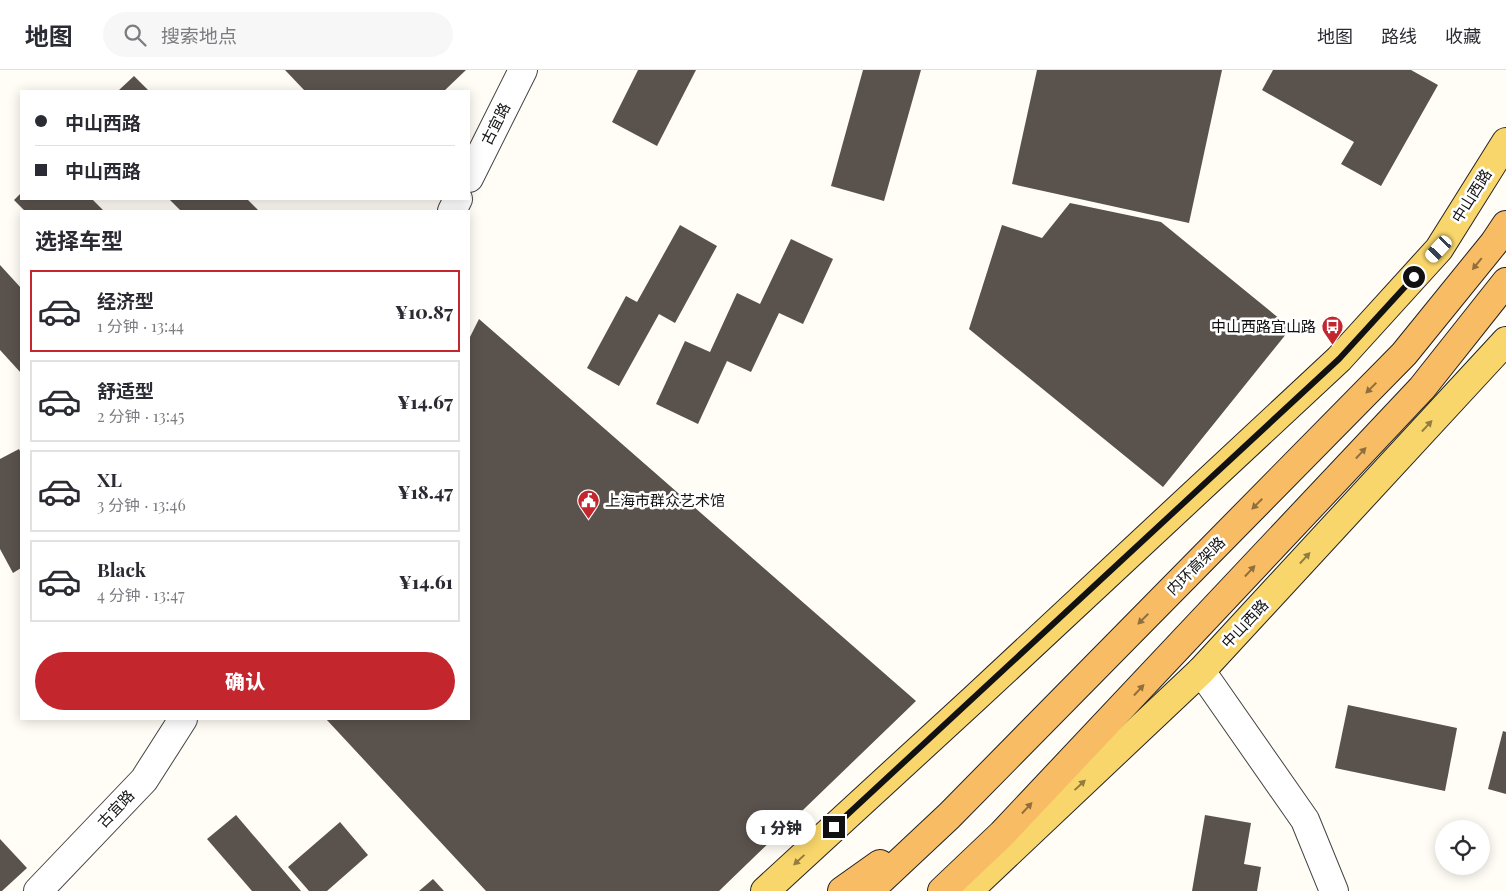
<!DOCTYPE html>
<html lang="zh">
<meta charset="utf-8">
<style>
body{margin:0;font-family:"Playfair Display","Noto Sans SC",serif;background:#f7f7f7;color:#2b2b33;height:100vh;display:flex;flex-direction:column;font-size:19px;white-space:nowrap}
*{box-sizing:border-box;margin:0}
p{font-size:16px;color:#7c7c81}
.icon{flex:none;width:28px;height:28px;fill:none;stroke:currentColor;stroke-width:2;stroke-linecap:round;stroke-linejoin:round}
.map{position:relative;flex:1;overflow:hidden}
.sheet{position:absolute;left:20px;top:140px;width:450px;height:510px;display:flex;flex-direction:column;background:#fff;border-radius:0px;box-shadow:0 2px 12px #0003}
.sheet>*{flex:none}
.top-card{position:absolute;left:20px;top:20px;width:450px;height:110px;border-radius:0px;box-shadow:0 2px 12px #0003;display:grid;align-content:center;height:110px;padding:0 15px;background:#fff}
.fabs{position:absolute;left:1435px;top:750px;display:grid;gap:10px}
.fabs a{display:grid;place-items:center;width:55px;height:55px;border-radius:50%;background:#fff;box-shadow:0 2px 12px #0003;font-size:25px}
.end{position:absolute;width:22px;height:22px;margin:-11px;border:6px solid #111;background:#fff;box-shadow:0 0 0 2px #fff}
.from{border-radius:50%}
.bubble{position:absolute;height:35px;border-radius:18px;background:#fff;box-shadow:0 2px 12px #0003;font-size:16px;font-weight:800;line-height:35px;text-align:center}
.car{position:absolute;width:15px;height:30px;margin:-15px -8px;border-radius:6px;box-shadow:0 0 4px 1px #0007;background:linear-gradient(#fff 24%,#345 0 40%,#fff 0 76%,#345 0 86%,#fff 0)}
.top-card b{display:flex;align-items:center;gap:18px;height:48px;font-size:19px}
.top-card b+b{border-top:1px solid #e1e1e2}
.top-card i{width:12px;height:12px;background:#2b2b33}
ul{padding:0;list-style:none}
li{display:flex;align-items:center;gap:15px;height:82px;margin:0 10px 8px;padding:0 5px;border:2px solid #e1e1e2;border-radius:0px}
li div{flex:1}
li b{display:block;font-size:19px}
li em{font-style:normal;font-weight:800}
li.selected{border-color:#c4262e}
li>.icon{width:45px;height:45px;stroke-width:1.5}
h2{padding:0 15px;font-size:22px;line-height:60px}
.button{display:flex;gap:10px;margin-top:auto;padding:10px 15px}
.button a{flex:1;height:58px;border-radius:30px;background:#c4262e;color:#fff;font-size:20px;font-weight:800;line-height:58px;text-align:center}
header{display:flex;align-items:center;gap:30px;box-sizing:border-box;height:70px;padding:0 25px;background:#fff;border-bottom:1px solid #e1e1e2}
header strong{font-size:24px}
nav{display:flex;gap:28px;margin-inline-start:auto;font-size:18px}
.search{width:350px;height:45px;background:#f7f7f7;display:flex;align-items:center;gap:12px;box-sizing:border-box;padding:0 18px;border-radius:28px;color:#7c7c81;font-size:19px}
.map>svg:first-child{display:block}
.building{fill:#5a524d}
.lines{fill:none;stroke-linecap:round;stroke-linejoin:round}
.minor-casing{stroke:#444;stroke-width:30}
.primary-casing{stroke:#222;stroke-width:30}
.trunk-casing{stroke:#222;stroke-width:30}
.minor{stroke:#fff;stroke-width:28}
.primary{stroke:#f9d66b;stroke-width:28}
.trunk{stroke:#f7bc64;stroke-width:28}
.oneway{fill:#906f3f}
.oneway2{fill:#917d42}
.route{stroke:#111;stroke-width:6}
.labels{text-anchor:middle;stroke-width:5;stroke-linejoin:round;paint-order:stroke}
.street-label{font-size:15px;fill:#111;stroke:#fff}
.poi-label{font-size:15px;fill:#111;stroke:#fff;text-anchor:end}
</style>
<header>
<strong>地图</strong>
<div class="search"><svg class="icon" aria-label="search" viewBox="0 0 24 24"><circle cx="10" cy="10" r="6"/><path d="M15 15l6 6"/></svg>搜索地点</div>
<nav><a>地图</a><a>路线</a><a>收藏</a></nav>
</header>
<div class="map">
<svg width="1506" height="821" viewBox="0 0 1506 821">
<rect width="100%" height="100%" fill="#fffdf5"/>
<g class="building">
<polygon points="285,0 466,0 444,21 305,21"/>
<polygon points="638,0 696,0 657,76 612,52"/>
<polygon points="863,0 921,0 884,131 831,116"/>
<polygon points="1037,0 1222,0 1189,153 1012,114"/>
<polygon points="1273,0 1411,0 1438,15 1381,116 1341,94 1354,72 1262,20"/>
<polygon points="134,6 149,21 118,21"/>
<polygon points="21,123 21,129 92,129 104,141 25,141 14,130"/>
<polygon points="169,129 247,129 259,141 181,141"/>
<polygon points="1070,133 1161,152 1291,258 1163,417 969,259 1002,155 1042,168"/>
<polygon points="680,155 717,176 675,253 659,244 619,316 587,298 626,226 637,232"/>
<polygon points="791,169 833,189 803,254 779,243 751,302 727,291 698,354 656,334 685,271 710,282 737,223 760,234"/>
<polygon points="0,195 21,218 21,303 0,280"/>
<polygon points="479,249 916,631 719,821 486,821 326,649 469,649 469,269"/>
<polygon points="19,379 21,383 21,498 13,503 0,479 0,389"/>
<polygon points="1348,635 1457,658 1445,721 1335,698"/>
<polygon points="1503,661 1506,662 1506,724 1488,719"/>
<polygon points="236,745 301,821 252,821 207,769"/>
<polygon points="1205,745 1251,753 1244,794 1261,797 1257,821 1192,821"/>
<polygon points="340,752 368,785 327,821 309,821 288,797"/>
<polygon points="0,769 27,798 2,821 0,821"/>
<polygon points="433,809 444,821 419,821"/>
</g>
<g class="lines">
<defs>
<g id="minor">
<polyline points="469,108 523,0"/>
<polyline points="452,141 458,129"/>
<polyline points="1201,601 1305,750 1334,821"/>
<polyline points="38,821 144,710 183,649"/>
</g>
<g id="primary">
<polyline points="765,821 974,629 1339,289 1439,179 1506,72"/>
<polyline points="968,821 1201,601 1506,271"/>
</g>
<g id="trunk">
<polyline points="842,821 880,794"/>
<polyline points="869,821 949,746 1404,284 1494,173 1506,155"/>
<polyline points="942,821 1002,764 1422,318 1506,212"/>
</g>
</defs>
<use href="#minor" class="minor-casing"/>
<use href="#primary" class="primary-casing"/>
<use href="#trunk" class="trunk-casing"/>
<use href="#minor" class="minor"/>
<use href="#primary" class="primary"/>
<use href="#trunk" class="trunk"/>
</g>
<defs><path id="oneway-solid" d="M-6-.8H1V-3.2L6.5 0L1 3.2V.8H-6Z" transform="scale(1.25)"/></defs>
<g class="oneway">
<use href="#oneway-solid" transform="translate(1477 194) rotate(129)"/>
<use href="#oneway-solid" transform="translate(1371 318) rotate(135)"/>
<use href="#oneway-solid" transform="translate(1361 383) rotate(-47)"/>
<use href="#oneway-solid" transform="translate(1257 434) rotate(135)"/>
<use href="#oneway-solid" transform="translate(1250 501) rotate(-47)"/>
<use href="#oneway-solid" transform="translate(1143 549) rotate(135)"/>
<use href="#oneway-solid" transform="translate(1139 620) rotate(-47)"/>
<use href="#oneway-solid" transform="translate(1027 738) rotate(-47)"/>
</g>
<g class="oneway2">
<use href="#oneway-solid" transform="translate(1427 356) rotate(-47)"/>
<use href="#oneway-solid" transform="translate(1305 488) rotate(-47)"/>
<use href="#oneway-solid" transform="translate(1080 715) rotate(-43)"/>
<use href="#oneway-solid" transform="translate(799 790) rotate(137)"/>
</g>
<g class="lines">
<polyline class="route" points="834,757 1339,289 1414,207"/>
</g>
<defs>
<symbol id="bus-pin" viewBox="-11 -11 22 30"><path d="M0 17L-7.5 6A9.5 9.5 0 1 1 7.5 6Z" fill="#c4262e" stroke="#fff"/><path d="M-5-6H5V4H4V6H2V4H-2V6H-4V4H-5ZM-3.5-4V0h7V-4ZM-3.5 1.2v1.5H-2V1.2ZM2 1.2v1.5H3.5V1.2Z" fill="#fff"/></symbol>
<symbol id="civic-pin" viewBox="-11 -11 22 30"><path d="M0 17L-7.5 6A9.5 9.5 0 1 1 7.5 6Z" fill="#c4262e" stroke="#fff"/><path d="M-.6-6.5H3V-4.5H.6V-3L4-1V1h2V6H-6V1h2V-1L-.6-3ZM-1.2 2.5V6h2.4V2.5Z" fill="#fff"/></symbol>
</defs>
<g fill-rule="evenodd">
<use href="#bus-pin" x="1320" y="244" width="25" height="34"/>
<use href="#civic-pin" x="576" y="418" width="25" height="34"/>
</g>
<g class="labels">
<g class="street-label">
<text transform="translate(496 54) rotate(-63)" y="5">古宜路</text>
<text transform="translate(1472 126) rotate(-58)" y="5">中山西路</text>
<text transform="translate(1196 496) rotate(-45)" y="5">内环高架路</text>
<text transform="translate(1245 554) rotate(-47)" y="5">中山西路</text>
<text transform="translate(116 739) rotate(-46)" y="5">古宜路</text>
</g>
<g class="poi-label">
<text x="1316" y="262">中山西路宜山路</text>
<text x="605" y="436" text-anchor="start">上海市群众艺术馆</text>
</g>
</g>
</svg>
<div class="fabs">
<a><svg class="icon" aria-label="locate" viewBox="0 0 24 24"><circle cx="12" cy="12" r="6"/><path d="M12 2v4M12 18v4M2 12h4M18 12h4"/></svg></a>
</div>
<i class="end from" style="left:1414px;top:207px"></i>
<i class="end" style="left:834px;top:757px"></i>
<div class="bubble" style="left:746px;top:740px;width:70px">1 分钟</div>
<i class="car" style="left:1439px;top:179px;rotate:223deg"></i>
<div class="top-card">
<b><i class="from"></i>中山西路</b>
<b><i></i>中山西路</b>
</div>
<section class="sheet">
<h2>选择车型</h2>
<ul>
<li class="selected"><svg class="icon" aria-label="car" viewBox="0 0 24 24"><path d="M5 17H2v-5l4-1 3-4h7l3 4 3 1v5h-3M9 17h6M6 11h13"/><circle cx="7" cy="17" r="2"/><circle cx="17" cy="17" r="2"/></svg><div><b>经济型</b><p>1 分钟 · 13:44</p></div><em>¥10.87</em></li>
<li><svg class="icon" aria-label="car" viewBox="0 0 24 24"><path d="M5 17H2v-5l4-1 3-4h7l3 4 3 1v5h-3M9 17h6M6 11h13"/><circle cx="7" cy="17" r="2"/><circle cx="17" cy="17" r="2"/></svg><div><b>舒适型</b><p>2 分钟 · 13:45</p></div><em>¥14.67</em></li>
<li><svg class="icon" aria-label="car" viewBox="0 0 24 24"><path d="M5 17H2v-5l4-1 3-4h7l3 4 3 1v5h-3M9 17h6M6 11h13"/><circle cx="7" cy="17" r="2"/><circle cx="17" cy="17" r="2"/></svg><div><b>XL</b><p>3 分钟 · 13:46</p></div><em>¥18.47</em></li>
<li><svg class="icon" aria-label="car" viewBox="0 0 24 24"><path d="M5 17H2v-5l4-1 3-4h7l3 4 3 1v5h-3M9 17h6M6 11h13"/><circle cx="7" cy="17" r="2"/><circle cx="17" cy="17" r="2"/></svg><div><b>Black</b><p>4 分钟 · 13:47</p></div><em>¥14.61</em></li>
</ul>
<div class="button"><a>确认</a></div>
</section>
</div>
